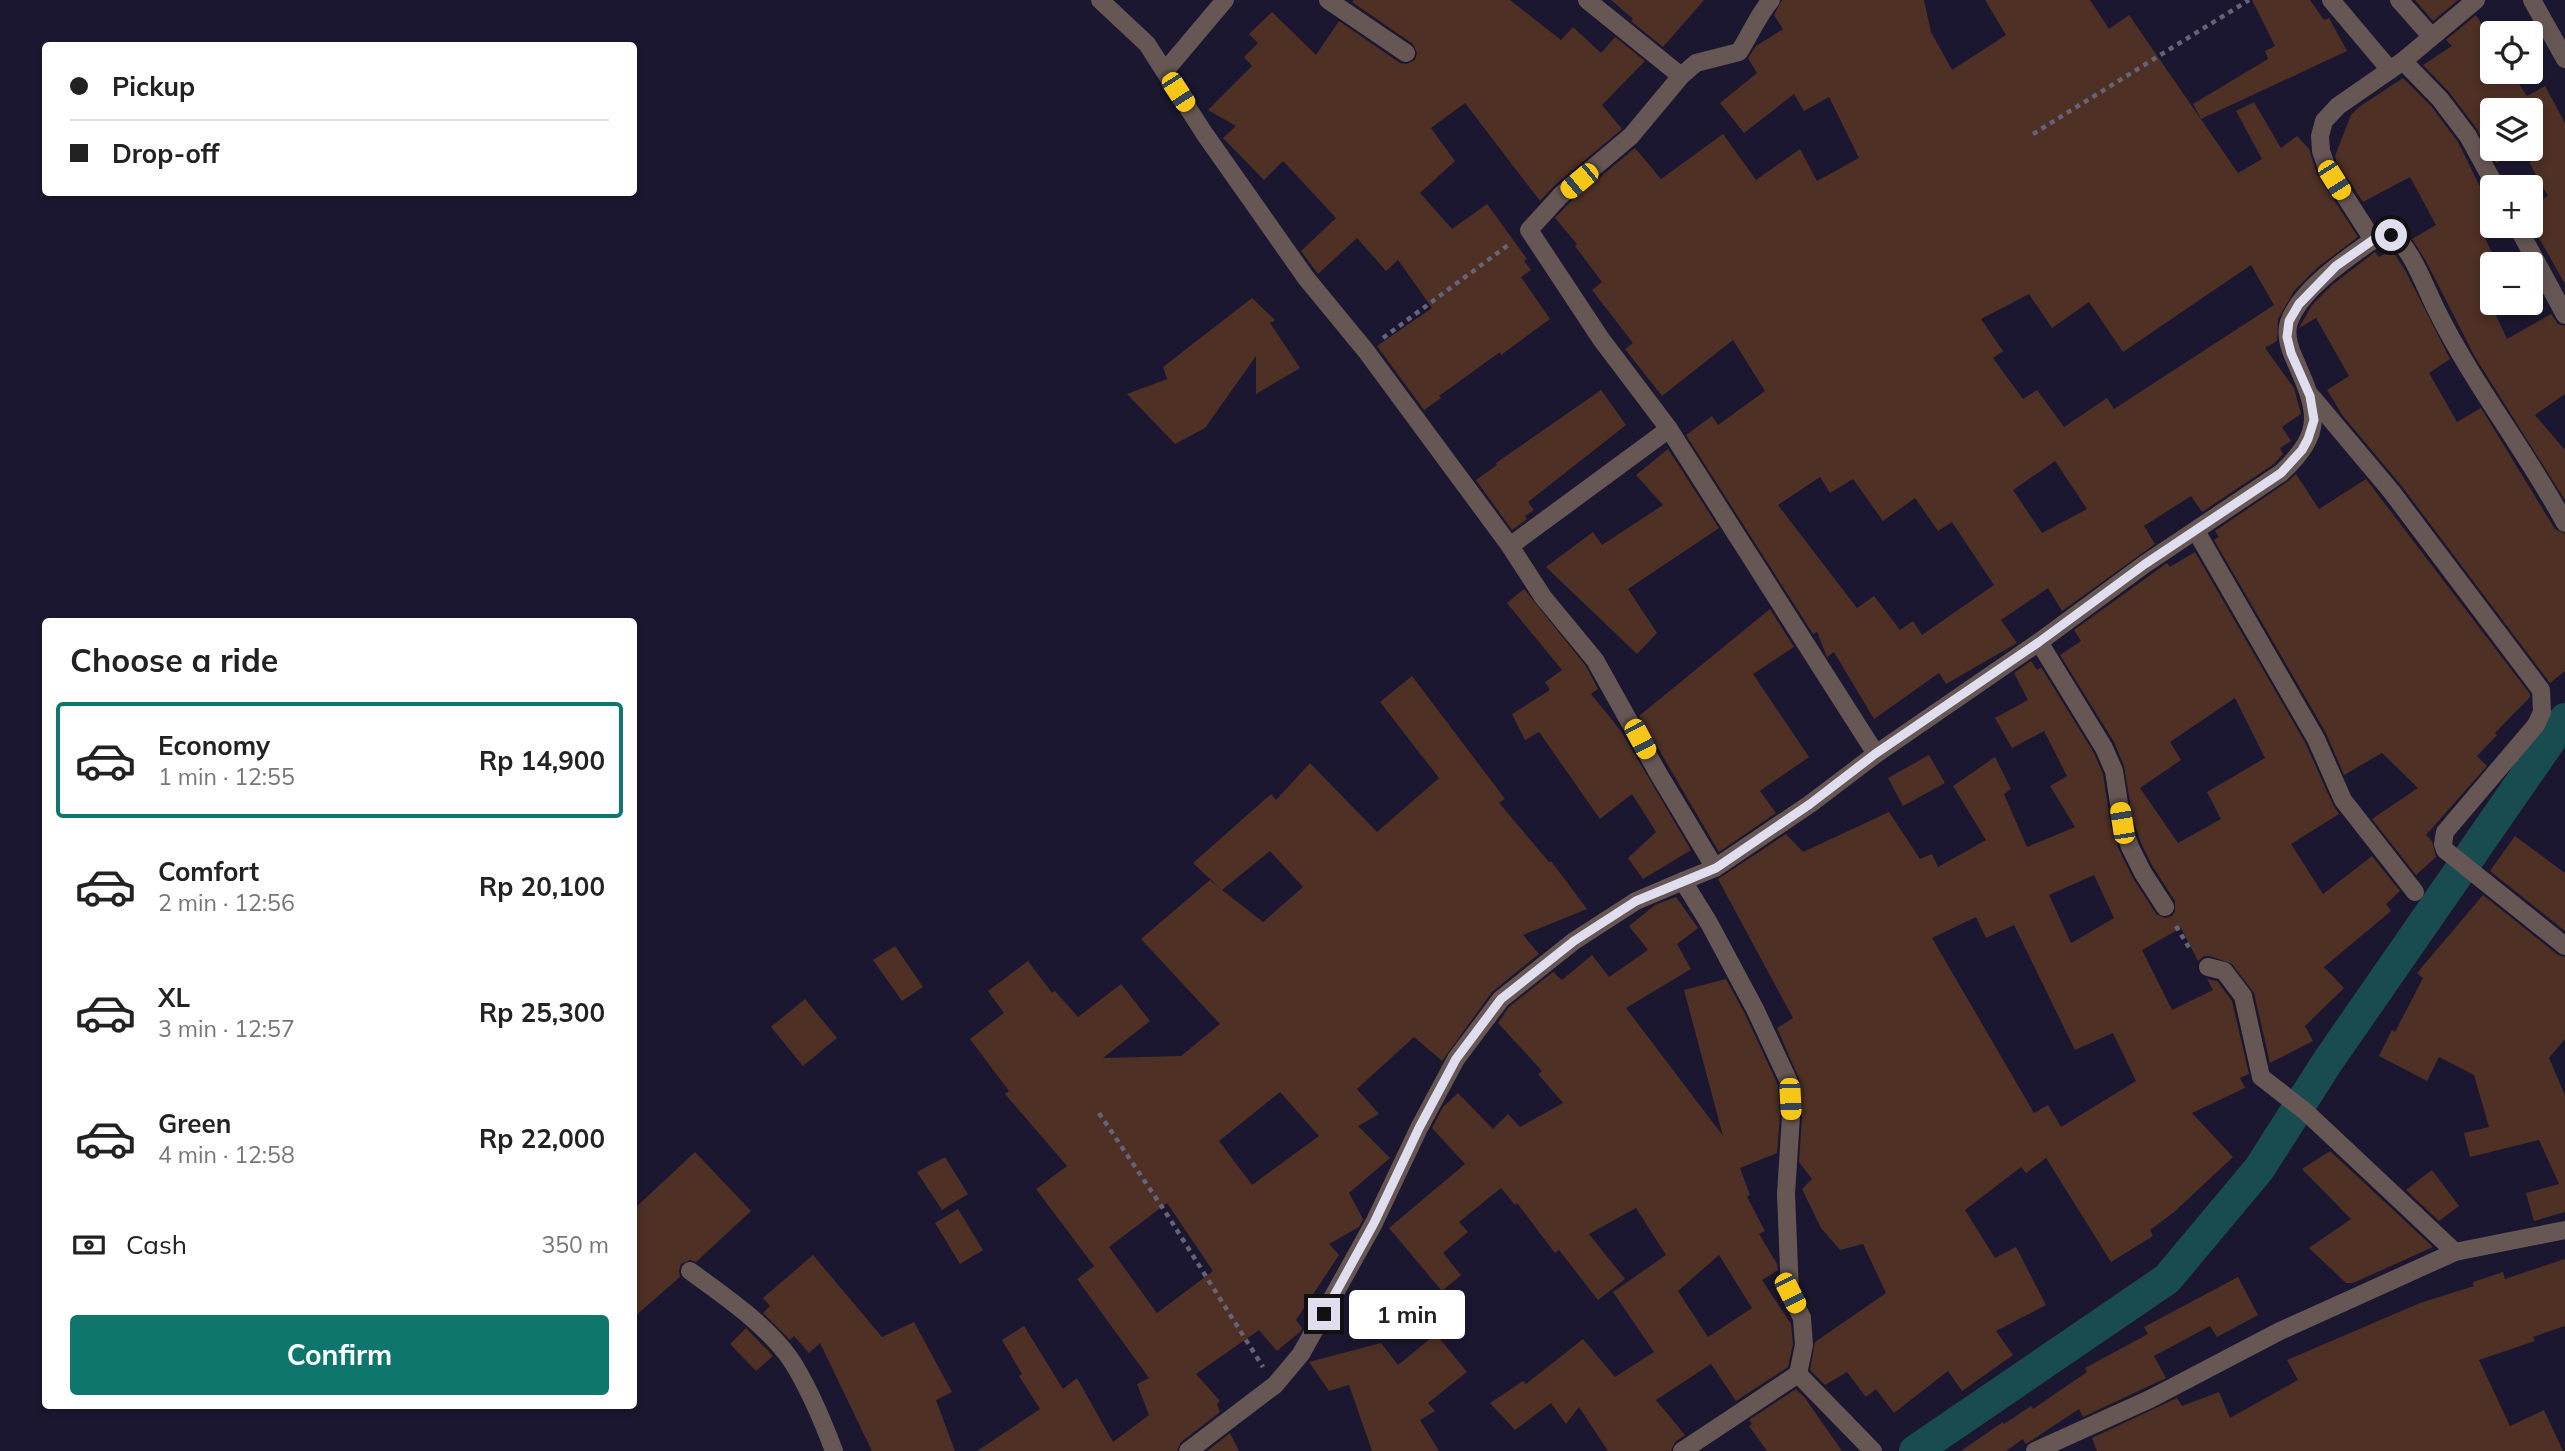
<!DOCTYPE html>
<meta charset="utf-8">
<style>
body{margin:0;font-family:Mulish,sans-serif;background:#f2f2f2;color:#222;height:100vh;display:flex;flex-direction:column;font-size:26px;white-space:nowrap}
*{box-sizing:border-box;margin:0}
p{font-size:23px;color:#767676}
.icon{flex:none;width:38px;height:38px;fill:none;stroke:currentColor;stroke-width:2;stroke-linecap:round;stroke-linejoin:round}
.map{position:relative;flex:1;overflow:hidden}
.sheet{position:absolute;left:42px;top:618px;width:595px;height:791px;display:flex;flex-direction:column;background:#fff;border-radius:7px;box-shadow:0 4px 10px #0003}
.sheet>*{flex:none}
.guide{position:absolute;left:42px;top:42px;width:595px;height:154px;border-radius:7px;box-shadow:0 4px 10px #0003;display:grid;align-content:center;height:154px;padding:0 28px;background:#fff}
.tools{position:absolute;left:2480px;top:21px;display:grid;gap:14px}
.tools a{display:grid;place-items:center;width:63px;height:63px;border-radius:7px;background:#fff;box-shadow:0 4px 10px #0003;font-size:35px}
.end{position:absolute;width:32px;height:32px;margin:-16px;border:9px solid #dfddee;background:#111;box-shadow:0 0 0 4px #111}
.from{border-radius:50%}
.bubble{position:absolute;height:49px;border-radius:7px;background:#fff;box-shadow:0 4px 10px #0003;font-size:23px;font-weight:700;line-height:49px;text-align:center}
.car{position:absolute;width:21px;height:42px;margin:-21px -10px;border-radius:9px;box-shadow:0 0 5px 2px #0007;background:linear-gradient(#f5c518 24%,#345 0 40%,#f5c518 0 76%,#345 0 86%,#f5c518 0)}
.guide b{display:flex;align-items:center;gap:24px;height:66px;font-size:26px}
.guide b+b{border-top:2px solid #e0e0e0}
.guide i{width:18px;height:18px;background:#222}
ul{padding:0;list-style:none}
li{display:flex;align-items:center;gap:21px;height:116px;margin:0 14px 10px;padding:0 14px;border:4px solid transparent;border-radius:7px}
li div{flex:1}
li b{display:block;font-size:26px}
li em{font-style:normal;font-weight:700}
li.selected{border-color:#0f766e}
li>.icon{width:63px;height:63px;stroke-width:1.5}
h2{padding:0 28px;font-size:32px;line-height:84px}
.pay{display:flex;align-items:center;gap:18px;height:77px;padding:0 28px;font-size:26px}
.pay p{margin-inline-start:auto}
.button{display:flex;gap:14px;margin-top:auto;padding:14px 28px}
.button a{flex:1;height:80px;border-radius:7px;background:#0f766e;color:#fff;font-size:28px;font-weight:700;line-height:80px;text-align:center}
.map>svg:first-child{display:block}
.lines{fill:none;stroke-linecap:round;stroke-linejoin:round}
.canal{stroke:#184c50;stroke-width:32}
.building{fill:#4e3025;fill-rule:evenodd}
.path{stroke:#666278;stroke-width:4.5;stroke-dasharray:5 5;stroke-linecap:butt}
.minor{stroke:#675754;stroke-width:18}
.route{stroke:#dfddee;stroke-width:9}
</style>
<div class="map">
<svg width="2565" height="1451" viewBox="0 0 2565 1451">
<rect width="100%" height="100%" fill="#1c1730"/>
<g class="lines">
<polyline class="canal" points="1915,1451 2167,1279 2259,1169 2328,1061 2565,719"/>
</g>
<g class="building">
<polygon points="1354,0 1510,0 1561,40 1573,27 1601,53 1615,37 1645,61 1602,105 1622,129 1554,186 1540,201 1465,103 1431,128 1455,161 1420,193 1452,229 1487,204 1527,259 1524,261 1531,270 1521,277 1550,319 1501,355 1500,352 1439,396 1441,398 1424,410 1377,346 1432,308 1398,260 1386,271 1357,238 1318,274 1301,251 1336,218 1283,161 1264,180 1223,138 1236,126 1208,110 1252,66 1244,57 1258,43 1249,34 1272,12 1316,55 1339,21 1400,63 1406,64 1415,60 1417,53 1413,44 1352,2"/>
<polygon points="1611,0 1704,0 1663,47 1631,21 1633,19"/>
<path d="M1782 0H1924L1931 32 1952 70 2006 35 1985 0H2090L2109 29 2129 15 2238 173 2262 159 2236 111 2254 102 2281 148 2297 136 2309 149 2317 174 2358 237 2318 267 2294 291 2278 319 2277 341 2265 348 2294 388 2301 414 2282 427 2291 441 2280 448 2283 454 2274 464 2202 512 2191 496 2144 526 2155 544 2062 611 2048 588 2001 620 2017 643 1946 684 1939 673 1874 719 1834 652 1827 657 1817 632 1813 634 1686 435 1712 416 1718 425 1765 391 1733 340 1662 396 1625 349 1633 343 1592 290 1602 282 1575 246 1577 244 1555 218 1569 203 1635 148 1661 179 1723 134 1756 180 1800 149 1817 181 1859 158 1829 97 1804 111 1794 94 1744 133 1720 103 1757 73 1748 58 1756 46 1783 29 1774 15ZM2251 265 2274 305 2114 409 2107 398 2064 427 2037 390 2023 399 1993 358 2003 351 1981 319 2029 294 2052 328 2089 302 2123 352ZM2055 461 2087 509 2042 533 2013 490ZM1820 477 1830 493 1853 479 1883 521 1915 498 1938 531 1952 522 1994 585 1922 635 1913 621 1900 630 1874 596 1857 608 1778 505Z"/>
<polygon points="2252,0 2310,0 2324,20 2329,18 2347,51 2201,119 2193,104 2268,59 2265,51 2275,46"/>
<polygon points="2415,0 2458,0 2433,21"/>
<polygon points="2476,15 2492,41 2492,72 2511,72 2527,96 2545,86 2565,123 2565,284 2530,222 2530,206 2548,196 2530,164 2530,110 2492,110 2492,149 2521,149 2496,163 2477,129 2449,92 2423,65 2452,46 2446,40"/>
<polygon points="2403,78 2431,106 2458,142 2492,211 2492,226 2500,226 2501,228 2485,238 2492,253 2492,307 2507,339 2551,314 2558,324 2565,326 2565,394 2535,415 2565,450 2565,500 2475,357 2426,261 2412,239 2436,225 2410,177 2363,202 2337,163 2335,156 2351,115 2359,107"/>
<polygon points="2392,250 2406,272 2450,359 2429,373 2457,422 2481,408 2555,529 2565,534 2565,671 2550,683 2400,484 2343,416 2327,390 2349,376 2316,318 2299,328 2312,305 2332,285 2375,252 2379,257"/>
<polygon points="1252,298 1275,320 1270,323 1300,368 1256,394 1256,356 1205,428 1175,444 1127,394 1167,379 1163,367"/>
<polygon points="1601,390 1626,425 1528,502 1534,510 1525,516 1527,519 1512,530 1476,480 1497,465 1496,463"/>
<polygon points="1668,449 1719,528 1628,589 1657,633 1637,654 1546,567 1593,532 1602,545 1663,505 1636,475"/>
<polygon points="2296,474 2319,509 2366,479 2530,694 2530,697 2495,733 2497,735 2477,756 2487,766 2426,835 2432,841 2436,857 2416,875 2372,819 2418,788 2382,753 2344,775 2326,733 2214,540 2219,537 2215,531 2287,482"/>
<path d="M2195 552 2306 744 2333 805 2339 814 2291 844 2323 894 2372 856 2400 891 2386 904 2391 911 2324 967 2344 988 2305 1026 2313 1041 2270 1063 2254 993 2232 964 2210 956H2204L2198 961 2181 928 2142 950 2172 1010 2213 990 2207 979 2217 981 2232 1001 2249 1074 2240 1078 2245 1088 2192 1113 2233 1157 2173 1213 2150 1230 2153 1236 2111 1262 2046 1158 2026 1173 2021 1167 1965 1210 1995 1258 2016 1247 2046 1305 1996 1331 2013 1355 1962 1391 1948 1371 1894 1413 1876 1389 1866 1397 1847 1372 1825 1385 1810 1370 1815 1342 1886 1293 1863 1244 1840 1250 1821 1228 1802 1189 1812 1179 1799 1162 1802 1117 1800 1081 1777 1028 1793 1018 1718 879 1786 834 1803 852 1889 812 1920 859 1932 854 1938 867 1986 840 1953 786 1995 757 2011 789 2004 794 2027 847 2075 827 2050 786 2067 776 2044 731 2012 748 1995 718 2028 700 2014 673 2031 661 2037 670 2041 667 2094 753 2103 774 2111 827 2120 852 2133 878 2156 914 2165 918 2172 916 2175 912V901L2153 867 2141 843 2133 820 2124 766 2114 742 2060 655 2081 641 2074 630 2167 563 2170 567ZM2235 698 2265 758 2207 792 2221 819 2178 843 2140 788 2181 760 2170 742ZM2094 875 2114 918 2071 943 2049 895ZM1976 917 1986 938 2014 925 2075 1050 2113 1033 2136 1081 2061 1127 2048 1105 2034 1113 1932 938Z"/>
<polygon points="1524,589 1586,666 1598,689 1591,694 1621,731 1691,850 1643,879 1628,858 1656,832 1632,794 1600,819 1539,732 1525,740 1512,714 1550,690 1545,682 1562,670 1507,603"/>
<polygon points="1770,609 1794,647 1753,674 1809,757 1760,791 1776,813 1719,852 1639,716"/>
<path d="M1412 676 1505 799 1499 803 1549 862 1551 861 1587 909 1523 935 1539 954 1492 992 1442 1061 1414 1037 1357 1089 1379 1114 1358 1126 1390 1158 1349 1193 1363 1219 1359 1227 1329 1244 1339 1255 1296 1320 1302 1328 1301 1331 1277 1351 1259 1330 1196 1374 1220 1401 1217 1404 1220 1412 1181 1442 1177 1451H977L1040 1409 1019 1376 1022 1374 1002 1340 1024 1326 1063 1389 1077 1378 1113 1442 1149 1415 1137 1384 1149 1378 1077 1279 1094 1266 1036 1189 1067 1166 1005 1094 1009 1091 970 1039 1004 1013 988 991 1028 961 1052 993 1055 991 1078 1017 1121 984 1150 1021 1103 1058 1181 1056 1220 1024 1141 939 1210 880 1222 890 1193 863 1271 794 1276 800 1310 763 1377 832 1439 778 1380 702ZM1270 851 1303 887 1263 922 1222 890ZM1280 1092 1319 1136 1252 1185 1219 1141ZM1167 1203 1213 1271 1157 1313 1109 1247Z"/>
<polygon points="1929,755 1945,783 1903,806 1888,778"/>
<polygon points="2515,836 2565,873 2565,931 2490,871"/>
<polygon points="2483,895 2558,955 2565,957 2565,1039 2549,1058 2565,1095 2565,1212 2534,1221 2526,1193 2559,1184 2539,1140 2470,1157 2464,1133 2489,1127 2474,1075 2439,1057 2427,1081 2379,1056 2392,1030 2395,1032 2423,978 2417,973"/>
<path d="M1676 897 1698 928 1677 944 1691 969 1626 1008 1723 1136 1684 990 1726 979 1745 1014 1778 1085 1780 1116 1777 1153 1740 1168 1750 1195 1747 1197 1765 1231 1759 1234 1777 1264 1778 1270 1762 1280 1791 1324 1793 1344 1788 1367 1736 1401 1711 1364 1656 1400 1685 1435 1675 1442 1671 1451H1608L1579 1407 1566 1424 1551 1403 1515 1430 1490 1403 1523 1381 1526 1384 1583 1339 1615 1377 1654 1352 1613 1292 1666 1255 1636 1208 1589 1234 1625 1279 1598 1300 1559 1250 1555 1253 1517 1203 1515 1205 1501 1188 1459 1222 1468 1232 1443 1253 1461 1275 1442 1291 1389 1228 1465 1164 1432 1128 1443 1107 1458 1093 1493 1129 1508 1114 1520 1127 1563 1103 1538 1074 1542 1071 1498 1023 1509 1007 1553 972 1562 980 1592 955 1609 977 1648 950 1629 926 1655 905ZM1719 1255 1752 1308 1708 1337 1678 1291Z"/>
<polygon points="895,946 923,987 902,1001 873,960"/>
<polygon points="805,999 837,1038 803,1066 771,1027"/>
<polygon points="2330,1151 2433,1247 2353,1283 2346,1283 2309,1248 2351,1219 2302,1169"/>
<polygon points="695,1152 751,1211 696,1262 690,1260 681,1264 679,1271 680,1277 634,1317 634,1209"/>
<polygon points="945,1157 968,1194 942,1210 917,1172"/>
<polygon points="2432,1170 2459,1206 2439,1221 2406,1190"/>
<polygon points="958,1209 983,1250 960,1264 935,1223"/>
<polygon points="813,1255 882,1337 914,1322 952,1392 936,1400 955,1451 872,1451 820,1343 809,1353 794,1336 790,1340 763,1313 770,1306 763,1298"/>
<polygon points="2565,1259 2565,1326 2533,1337 2535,1341 2479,1360 2510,1426 2544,1410 2563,1451 2097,1451 2092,1438 2177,1398 2182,1406 2219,1392 2230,1418 2298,1380 2287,1360 2420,1303 2474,1286 2473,1282 2503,1272 2505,1279"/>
<polygon points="2238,1277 2258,1315 2217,1337 2210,1326 2154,1356 2166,1378 2083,1417 2079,1409 2026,1444 2023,1439 2006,1451 1961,1451 2003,1422 2004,1424 2031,1406 2033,1409 2087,1372 2085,1368 2148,1334 2144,1327"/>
<polygon points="746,1328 773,1356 756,1371 730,1344"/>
<polygon points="1436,1334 1467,1372 1428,1403 1435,1411 1420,1420 1439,1451 1372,1451 1349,1385 1329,1391 1309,1362 1381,1343 1398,1365"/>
<polygon points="1796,1389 1805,1398 1842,1451 1767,1451 1749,1426 1752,1424 1749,1420"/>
<polygon points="1230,1433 1239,1451 1207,1451"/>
</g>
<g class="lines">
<g class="path">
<polyline points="2033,134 2249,0"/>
<polyline points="1383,338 1511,243"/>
<polyline points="2176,926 2191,951"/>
<polyline points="1099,1113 1168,1216 1263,1367"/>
</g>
<g class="minor">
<polyline points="1100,0 1147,44 1204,133 1306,278 1366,351 1510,546 1543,597 1595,660 1658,773 1715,868"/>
<polyline points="1328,0 1406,53"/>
<polyline points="1587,0 1681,76 1631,136 1561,195 1529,230 1601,339 1669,429 1876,754"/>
<polyline points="2331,0 2390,70"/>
<polyline points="2399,0 2431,36"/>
<polyline points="2532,0 2565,59"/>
<polyline points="2403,61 2440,99 2468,136 2496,187"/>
<polyline points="1165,71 1225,0"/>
<path d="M1681 76 1696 63 1739 52C1750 35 1758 15 1771 0"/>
<polyline points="2517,226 2565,315"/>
<path d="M2373 240 2391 235C2410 244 2425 287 2435 307 2472 383 2525 449 2565 523"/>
<polyline points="2312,397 2391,491 2541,690 2542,712 2536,725 2445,832 2443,844 2445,850 2565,946"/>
<polyline points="2196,531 2316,739 2343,800 2415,892"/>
<polyline points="1510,546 1669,429"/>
<polyline points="2039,642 2104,748 2114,771 2122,823 2130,847 2143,873 2165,907"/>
<polyline points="2208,967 2224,971 2243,996 2261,1077 2306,1112 2455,1252"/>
<path d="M690 1271C723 1295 764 1323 789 1357 808 1385 822 1419 834 1451"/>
<polyline points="1188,1451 1275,1385 1301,1354 1374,1223 1419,1128 1456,1059 1501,999 1574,941 1636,901 1683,881"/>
<polyline points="1682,1451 1798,1374"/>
<path d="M1873 1451 1798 1374 1804 1345 1802 1318 1790 1293 1786 1194 1791 1116 1789 1082 1755 1009 1709 923 1683 881 1715 868 1810 804 1876 754 2039 642 2145 564 2281 473C2326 431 2317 410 2294 358 2289 347 2285 334 2289 322 2300 290 2346 259 2373 240L2327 168 2321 151 2320 136 2324 121 2338 106 2403 61 2476 0"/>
<polyline points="2035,1451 2150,1399 2280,1331 2455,1252 2565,1230"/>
</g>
</g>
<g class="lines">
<polyline class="route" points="1324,1314 1374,1223 1419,1128 1456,1059 1501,999 1574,941 1636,901 1716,868 1810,804 1875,754 2039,642 2145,564 2281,473 2302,450 2308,439 2314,420 2310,396 2291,353 2287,337 2289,321 2299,304 2336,266 2373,240 2391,235"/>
</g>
</svg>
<div class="tools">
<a><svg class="icon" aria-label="locate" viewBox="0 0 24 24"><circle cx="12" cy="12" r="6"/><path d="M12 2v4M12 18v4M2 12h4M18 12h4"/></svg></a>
<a><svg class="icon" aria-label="layers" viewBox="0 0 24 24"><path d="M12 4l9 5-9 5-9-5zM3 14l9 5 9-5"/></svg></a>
<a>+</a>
<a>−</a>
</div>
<i class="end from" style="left:2391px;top:235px"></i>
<i class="end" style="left:1324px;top:1314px"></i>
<div class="bubble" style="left:1349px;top:1290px;width:116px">1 min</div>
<i class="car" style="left:1178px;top:92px;rotate:147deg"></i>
<i class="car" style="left:2334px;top:180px;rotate:148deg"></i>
<i class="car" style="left:1579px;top:181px;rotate:230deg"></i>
<i class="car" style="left:1640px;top:739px;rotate:152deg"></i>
<i class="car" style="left:2122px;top:823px;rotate:351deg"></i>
<i class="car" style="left:1790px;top:1099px;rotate:177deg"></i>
<i class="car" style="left:1790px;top:1293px;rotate:153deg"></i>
<div class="guide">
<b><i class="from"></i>Pickup</b>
<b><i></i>Drop-off</b>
</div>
<section class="sheet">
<h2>Choose a ride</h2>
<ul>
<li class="selected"><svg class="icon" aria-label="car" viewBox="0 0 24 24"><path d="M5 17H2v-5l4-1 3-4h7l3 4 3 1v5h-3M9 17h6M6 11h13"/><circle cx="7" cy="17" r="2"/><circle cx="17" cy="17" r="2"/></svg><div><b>Economy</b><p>1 min · 12:55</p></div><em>Rp 14,900</em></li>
<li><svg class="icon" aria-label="car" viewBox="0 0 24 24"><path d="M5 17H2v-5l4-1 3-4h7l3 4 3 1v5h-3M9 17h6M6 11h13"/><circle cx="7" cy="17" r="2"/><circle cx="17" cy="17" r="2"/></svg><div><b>Comfort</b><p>2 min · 12:56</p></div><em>Rp 20,100</em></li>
<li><svg class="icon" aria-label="car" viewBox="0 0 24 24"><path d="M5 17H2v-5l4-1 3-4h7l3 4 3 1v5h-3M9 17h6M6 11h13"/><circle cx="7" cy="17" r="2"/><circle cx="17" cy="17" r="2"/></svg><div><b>XL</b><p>3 min · 12:57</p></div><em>Rp 25,300</em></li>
<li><svg class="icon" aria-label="car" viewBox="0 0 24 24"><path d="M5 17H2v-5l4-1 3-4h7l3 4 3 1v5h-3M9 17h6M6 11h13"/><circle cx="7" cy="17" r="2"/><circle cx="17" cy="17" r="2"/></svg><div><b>Green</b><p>4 min · 12:58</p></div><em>Rp 22,000</em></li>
</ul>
<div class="pay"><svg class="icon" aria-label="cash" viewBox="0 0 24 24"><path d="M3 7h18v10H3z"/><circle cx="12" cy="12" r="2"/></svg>Cash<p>350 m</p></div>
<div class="button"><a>Confirm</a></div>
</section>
</div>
